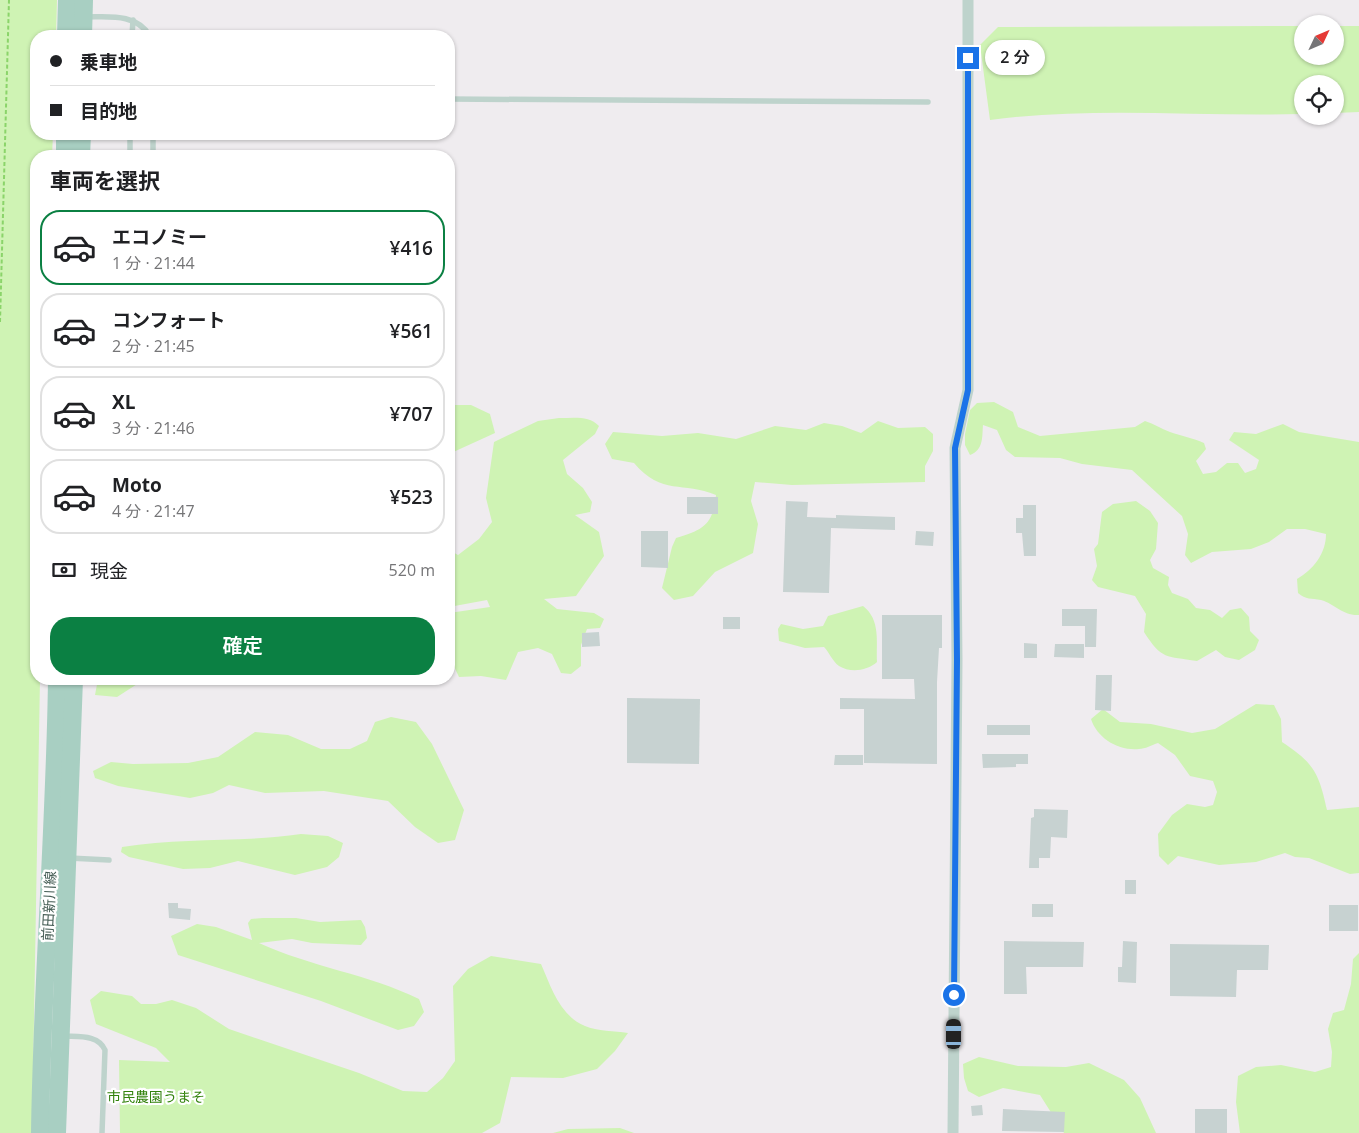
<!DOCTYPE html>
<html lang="ja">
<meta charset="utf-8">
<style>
body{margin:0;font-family:"Open Sans","Noto Sans JP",sans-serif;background:#f6f6f6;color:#202124;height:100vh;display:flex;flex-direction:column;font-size:19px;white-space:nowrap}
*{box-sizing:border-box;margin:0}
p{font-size:16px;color:#757577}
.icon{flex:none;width:28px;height:28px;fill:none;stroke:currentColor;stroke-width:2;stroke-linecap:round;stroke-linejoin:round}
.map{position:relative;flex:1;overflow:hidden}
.panel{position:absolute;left:30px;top:150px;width:425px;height:535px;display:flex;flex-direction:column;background:#fff;border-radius:20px;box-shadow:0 1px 4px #0004}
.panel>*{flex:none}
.hud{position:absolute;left:30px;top:30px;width:425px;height:110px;border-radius:20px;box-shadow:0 1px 4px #0004;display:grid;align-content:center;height:110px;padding:0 20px;background:#fff}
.needle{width:32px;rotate:46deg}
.tools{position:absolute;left:1294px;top:15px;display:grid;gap:10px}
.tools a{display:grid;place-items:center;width:50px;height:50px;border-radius:50%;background:#fff;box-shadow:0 1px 4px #0004;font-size:25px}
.end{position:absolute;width:22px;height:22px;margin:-11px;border:6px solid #1a73e8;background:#fff;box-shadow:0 0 0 2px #fff}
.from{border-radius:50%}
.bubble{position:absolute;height:35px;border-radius:18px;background:#fff;box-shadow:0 1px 4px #0004;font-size:16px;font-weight:600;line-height:35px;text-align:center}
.car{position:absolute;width:15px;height:30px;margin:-15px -8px;border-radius:6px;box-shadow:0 0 4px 1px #0007;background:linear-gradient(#222 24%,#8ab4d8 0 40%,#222 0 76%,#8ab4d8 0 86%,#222 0)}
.hud b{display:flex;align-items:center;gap:18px;height:48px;font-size:19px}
.hud b+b{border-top:1px solid #e0e0e0}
.hud i{width:12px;height:12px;background:#202124}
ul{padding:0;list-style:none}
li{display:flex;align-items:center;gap:15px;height:75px;margin:0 10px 8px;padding:0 10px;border:2px solid #e0e0e0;border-radius:20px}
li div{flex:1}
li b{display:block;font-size:19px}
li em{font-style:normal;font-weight:600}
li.on{border-color:#0b8043}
li>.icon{width:45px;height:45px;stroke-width:1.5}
h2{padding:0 20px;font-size:22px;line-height:60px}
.pay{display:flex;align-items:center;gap:12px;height:55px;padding:0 20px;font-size:19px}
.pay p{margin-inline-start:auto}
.primary-button{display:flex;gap:10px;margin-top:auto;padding:10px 20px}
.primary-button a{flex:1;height:58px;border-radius:20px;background:#0b8043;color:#fff;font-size:20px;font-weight:600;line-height:58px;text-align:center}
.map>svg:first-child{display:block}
.green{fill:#cff3b4}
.building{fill:#c7d2d1}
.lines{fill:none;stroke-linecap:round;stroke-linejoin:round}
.path{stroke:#8bd46a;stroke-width:2;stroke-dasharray:4 2.5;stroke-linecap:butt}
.lane{stroke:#bed3cc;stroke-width:5.5}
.street{stroke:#bed3cc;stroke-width:11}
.primary{stroke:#a8cfc2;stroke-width:18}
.route{stroke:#1a73e8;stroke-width:6}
.labels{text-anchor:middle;stroke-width:4.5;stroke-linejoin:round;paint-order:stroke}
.street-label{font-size:14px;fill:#435b53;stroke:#fff}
.park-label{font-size:14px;fill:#33830d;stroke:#fff}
</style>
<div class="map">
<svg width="1359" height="1133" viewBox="0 0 1359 1133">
<rect width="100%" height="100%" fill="#efecef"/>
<g class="green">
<polygon points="0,0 57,0 56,36 36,36 36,134 53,134 52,156 36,156 36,679 40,679 32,1133 0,1133"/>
<path d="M1302 26V56H1335V26H1359V112L1335 113V84H1302V114C1199 117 1094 106 990 120L980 45 998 27Z"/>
<path d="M994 402 1013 412 1018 427 1040 436 1135 427 1145 421C1154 424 1162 429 1170 432 1182 436 1193 438 1204 443L1206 449 1196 461 1203 474 1216 472 1227 463H1238L1245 473 1256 469 1259 460 1229 440 1234 432 1256 434 1283 424 1299 432 1359 442V615C1343 616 1335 604 1321 600 1311 598 1306 600 1298 593L1297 579C1314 569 1326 553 1326 534L1305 529H1287L1269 542 1251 549 1212 552 1191 563 1185 555 1188 534 1182 516 1132 470 1082 464 1060 458 1015 457 1006 450 997 430 983 425C982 436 984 450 970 455L965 445V434L970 410 977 403Z"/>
<polygon points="449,405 471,405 490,414 495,433 449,454"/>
<path d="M559 418C573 418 589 415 599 426L595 434 563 460 567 474 583 488 592 502 590 512 575 515 599 532 604 556 576 596 544 599 557 609 594 613 604 619 600 628 587 629 581 645V666L571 674 561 673 552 654 538 648 518 652 506 680 481 676 459 677 449 656V613L490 607 487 600 449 607V550L458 555 479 539 492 522 486 498 494 442 538 421Z"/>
<path d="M878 421 898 428 925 427 933 434V451L925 466V482L792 485 755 482 751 501 758 524 753 553 715 572 693 596 674 600 662 588 672 547 676 538C704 530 713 524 716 495 683 481 662 496 634 463L612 459 605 444 613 432 662 436 698 433 736 439 775 426 806 430 824 423 842 426 861 433Z"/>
<path d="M1136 501 1150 511 1158 523 1156 549 1150 560 1153 568 1169 577 1168 585 1172 593 1188 599 1196 608 1210 610 1222 618 1230 610 1241 608 1249 617 1250 631 1259 640 1255 650 1239 660 1225 657 1216 650 1197 661C1166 656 1162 660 1144 632L1146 614 1135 596 1098 587 1092 580 1097 566 1094 549 1098 544 1102 512 1113 504Z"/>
<path d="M863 606C881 620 876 642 877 662 867 671 850 673 839 666 833 662 829 652 824 647L805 648 779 641 778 629 781 624 803 629 823 626 828 616Z"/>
<polygon points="98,679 145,679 117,697 95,695"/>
<path d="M1256 704 1274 705 1281 719 1282 742C1314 763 1319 773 1327 810L1359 807V873L1350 874 1309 858 1295 857 1285 853 1256 862 1219 865 1178 856 1168 865 1159 856 1158 834 1172 815 1187 804 1205 807 1213 805 1217 792 1213 781 1190 776 1175 755 1158 743C1152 745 1145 749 1139 749 1118 751 1097 738 1091 719L1103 709 1120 722 1151 724 1192 733 1215 729Z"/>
<polygon points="391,717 416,722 432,744 464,810 455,840 438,843 415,827 388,801 324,791 265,793 229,785 213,793 190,798 118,786 95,778 93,771 111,762 133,764 188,763 218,757 255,732 288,735 321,749 350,749 367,741 375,722"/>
<path d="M301 834 328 836 343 843 339 857 327 867 295 875 238 861 210 868 183 869 129 857 121 852 122 847C181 837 242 843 301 834Z"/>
<path d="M263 918H296L320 922 361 920 365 927 367 938 361 945 312 943 292 939 259 943C311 967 368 974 419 999L424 1012 414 1026 398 1030 321 1001 178 955 171 936 197 924 216 927 252 940 248 923 251 919Z"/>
<polygon points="1359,953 1359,1133 1240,1133 1236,1102 1238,1076 1256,1067 1281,1065 1315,1072 1331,1067 1332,1052 1328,1029 1333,1013 1344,1010 1351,984 1353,959"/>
<path d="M491 956 541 964C551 987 560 1016 585 1026 597 1031 615 1031 628 1033L615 1051 597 1069 563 1078 511 1077 500 1123 482 1133H120L119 1060 170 1062 156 1048 96 1024 90 1000 101 991 132 996 141 1004H156L172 1000 196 1008 229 1029 359 1073 403 1091 427 1092 443 1078 455 1061 453 986 468 969Z"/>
<polygon points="979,1057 1018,1066 1066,1067 1089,1063 1124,1080 1140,1098 1156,1133 1064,1133 1040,1095 1003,1088 979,1097 968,1091 964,1078 963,1064"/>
<polygon points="620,1128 634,1133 553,1133 568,1129"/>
</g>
<g class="building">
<rect x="687" y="497" width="31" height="17"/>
<polygon points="786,501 808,502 807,517 836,518 836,515 895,517 895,530 831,528 829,593 783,592"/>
<polygon points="1023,505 1036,505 1036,556 1024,556 1022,533 1016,533 1016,518 1023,518"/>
<polygon points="641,531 668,531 668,568 641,567"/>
<polygon points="916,531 934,532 933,546 915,545"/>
<polygon points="1062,609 1097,609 1096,647 1085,647 1085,626 1062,626"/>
<polygon points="882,615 942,615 942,648 939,648 937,682 937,764 864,763 864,709 840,709 840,698 915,699 914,679 882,679"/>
<rect x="723" y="617" width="17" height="12"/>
<polygon points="599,632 600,646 582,647 582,633"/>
<polygon points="1024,643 1037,644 1037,658 1024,658"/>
<polygon points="1055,644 1084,644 1084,658 1054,657"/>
<polygon points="1096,675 1112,675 1111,711 1095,710"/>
<polygon points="627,698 700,699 699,764 627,763"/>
<rect x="987" y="725" width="43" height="10"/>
<polygon points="982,754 1028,754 1028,764 1016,764 1016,767 983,768"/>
<polygon points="835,755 863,755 863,765 834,765"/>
<polygon points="1034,809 1068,810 1067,838 1051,837 1050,858 1039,858 1039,868 1029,868 1031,818 1034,817"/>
<rect x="1125" y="880" width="11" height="14"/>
<polygon points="168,903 178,903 178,908 191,909 190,920 169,918"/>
<rect x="1032" y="904" width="21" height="13"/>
<rect x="1329" y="905" width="29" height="26"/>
<polygon points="1004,941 1084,942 1083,967 1026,967 1027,994 1004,994"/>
<polygon points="1123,941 1137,942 1136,983 1118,982 1118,967 1122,967"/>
<polygon points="1170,944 1269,945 1268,970 1237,970 1236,997 1170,996"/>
<polygon points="982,1105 983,1115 972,1116 971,1106"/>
<polygon points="1003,1109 1065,1112 1064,1132 1002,1131"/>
<rect x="1195" y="1109" width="32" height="24"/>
</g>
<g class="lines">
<polyline class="path" points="0,322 9,0"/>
<g class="lane">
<path d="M86 17C109 17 136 13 150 36"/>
<polyline points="132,36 133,20"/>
<polyline points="449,99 928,102"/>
<polyline points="130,156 130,134"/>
<polyline points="153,156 153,134"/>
<polyline points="69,858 109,860"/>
<path d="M63 1036C78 1037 98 1034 105 1050L102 1133"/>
</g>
<polyline class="street" points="953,1133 957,660 955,448 968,390 968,0"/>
<g class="primary">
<polyline points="66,36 67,0"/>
<polyline points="83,36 84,0"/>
<polyline points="65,156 65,134"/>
<polyline points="81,156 82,134"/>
<path d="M40 1133C42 981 55 830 57 679"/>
<polyline points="57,1133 74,679"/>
</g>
</g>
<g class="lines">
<polyline class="route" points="954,995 957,660 955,448 968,390 968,58"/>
</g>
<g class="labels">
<g class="street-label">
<text transform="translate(49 906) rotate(-87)" y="5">前田新川線</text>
</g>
<g class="park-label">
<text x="156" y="1102">市民農園うまそ</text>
</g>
</g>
</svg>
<div class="tools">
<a><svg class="needle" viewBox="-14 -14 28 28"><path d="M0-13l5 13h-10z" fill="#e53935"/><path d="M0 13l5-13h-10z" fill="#757577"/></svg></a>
<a><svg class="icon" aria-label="locate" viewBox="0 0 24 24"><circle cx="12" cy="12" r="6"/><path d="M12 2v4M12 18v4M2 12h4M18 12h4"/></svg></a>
</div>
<i class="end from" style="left:954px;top:995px"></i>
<i class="end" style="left:968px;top:58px"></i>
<div class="bubble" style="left:985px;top:40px;width:60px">2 分</div>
<i class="car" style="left:954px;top:1034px;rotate:0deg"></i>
<div class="hud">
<b><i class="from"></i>乗車地</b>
<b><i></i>目的地</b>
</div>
<section class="panel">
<h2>車両を選択</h2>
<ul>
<li class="on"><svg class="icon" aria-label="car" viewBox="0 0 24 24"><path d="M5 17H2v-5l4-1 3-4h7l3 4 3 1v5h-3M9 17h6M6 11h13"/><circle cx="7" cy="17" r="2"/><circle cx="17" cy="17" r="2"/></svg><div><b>エコノミー</b><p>1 分 · 21:44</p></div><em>¥416</em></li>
<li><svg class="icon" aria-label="car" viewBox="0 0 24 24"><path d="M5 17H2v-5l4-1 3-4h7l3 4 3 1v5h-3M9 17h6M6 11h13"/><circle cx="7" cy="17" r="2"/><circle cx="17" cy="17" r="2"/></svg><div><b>コンフォート</b><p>2 分 · 21:45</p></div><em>¥561</em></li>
<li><svg class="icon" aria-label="car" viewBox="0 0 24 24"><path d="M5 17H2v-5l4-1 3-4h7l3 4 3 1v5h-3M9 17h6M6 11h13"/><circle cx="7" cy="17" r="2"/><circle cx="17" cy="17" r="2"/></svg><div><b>XL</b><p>3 分 · 21:46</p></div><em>¥707</em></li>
<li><svg class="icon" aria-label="car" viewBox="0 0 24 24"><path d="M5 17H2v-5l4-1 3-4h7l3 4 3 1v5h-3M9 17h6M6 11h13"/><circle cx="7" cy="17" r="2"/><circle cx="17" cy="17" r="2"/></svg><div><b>Moto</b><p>4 分 · 21:47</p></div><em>¥523</em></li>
</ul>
<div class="pay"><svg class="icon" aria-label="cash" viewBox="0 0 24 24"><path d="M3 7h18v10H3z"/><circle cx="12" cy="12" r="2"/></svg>現金<p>520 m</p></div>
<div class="primary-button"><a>確定</a></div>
</section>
</div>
